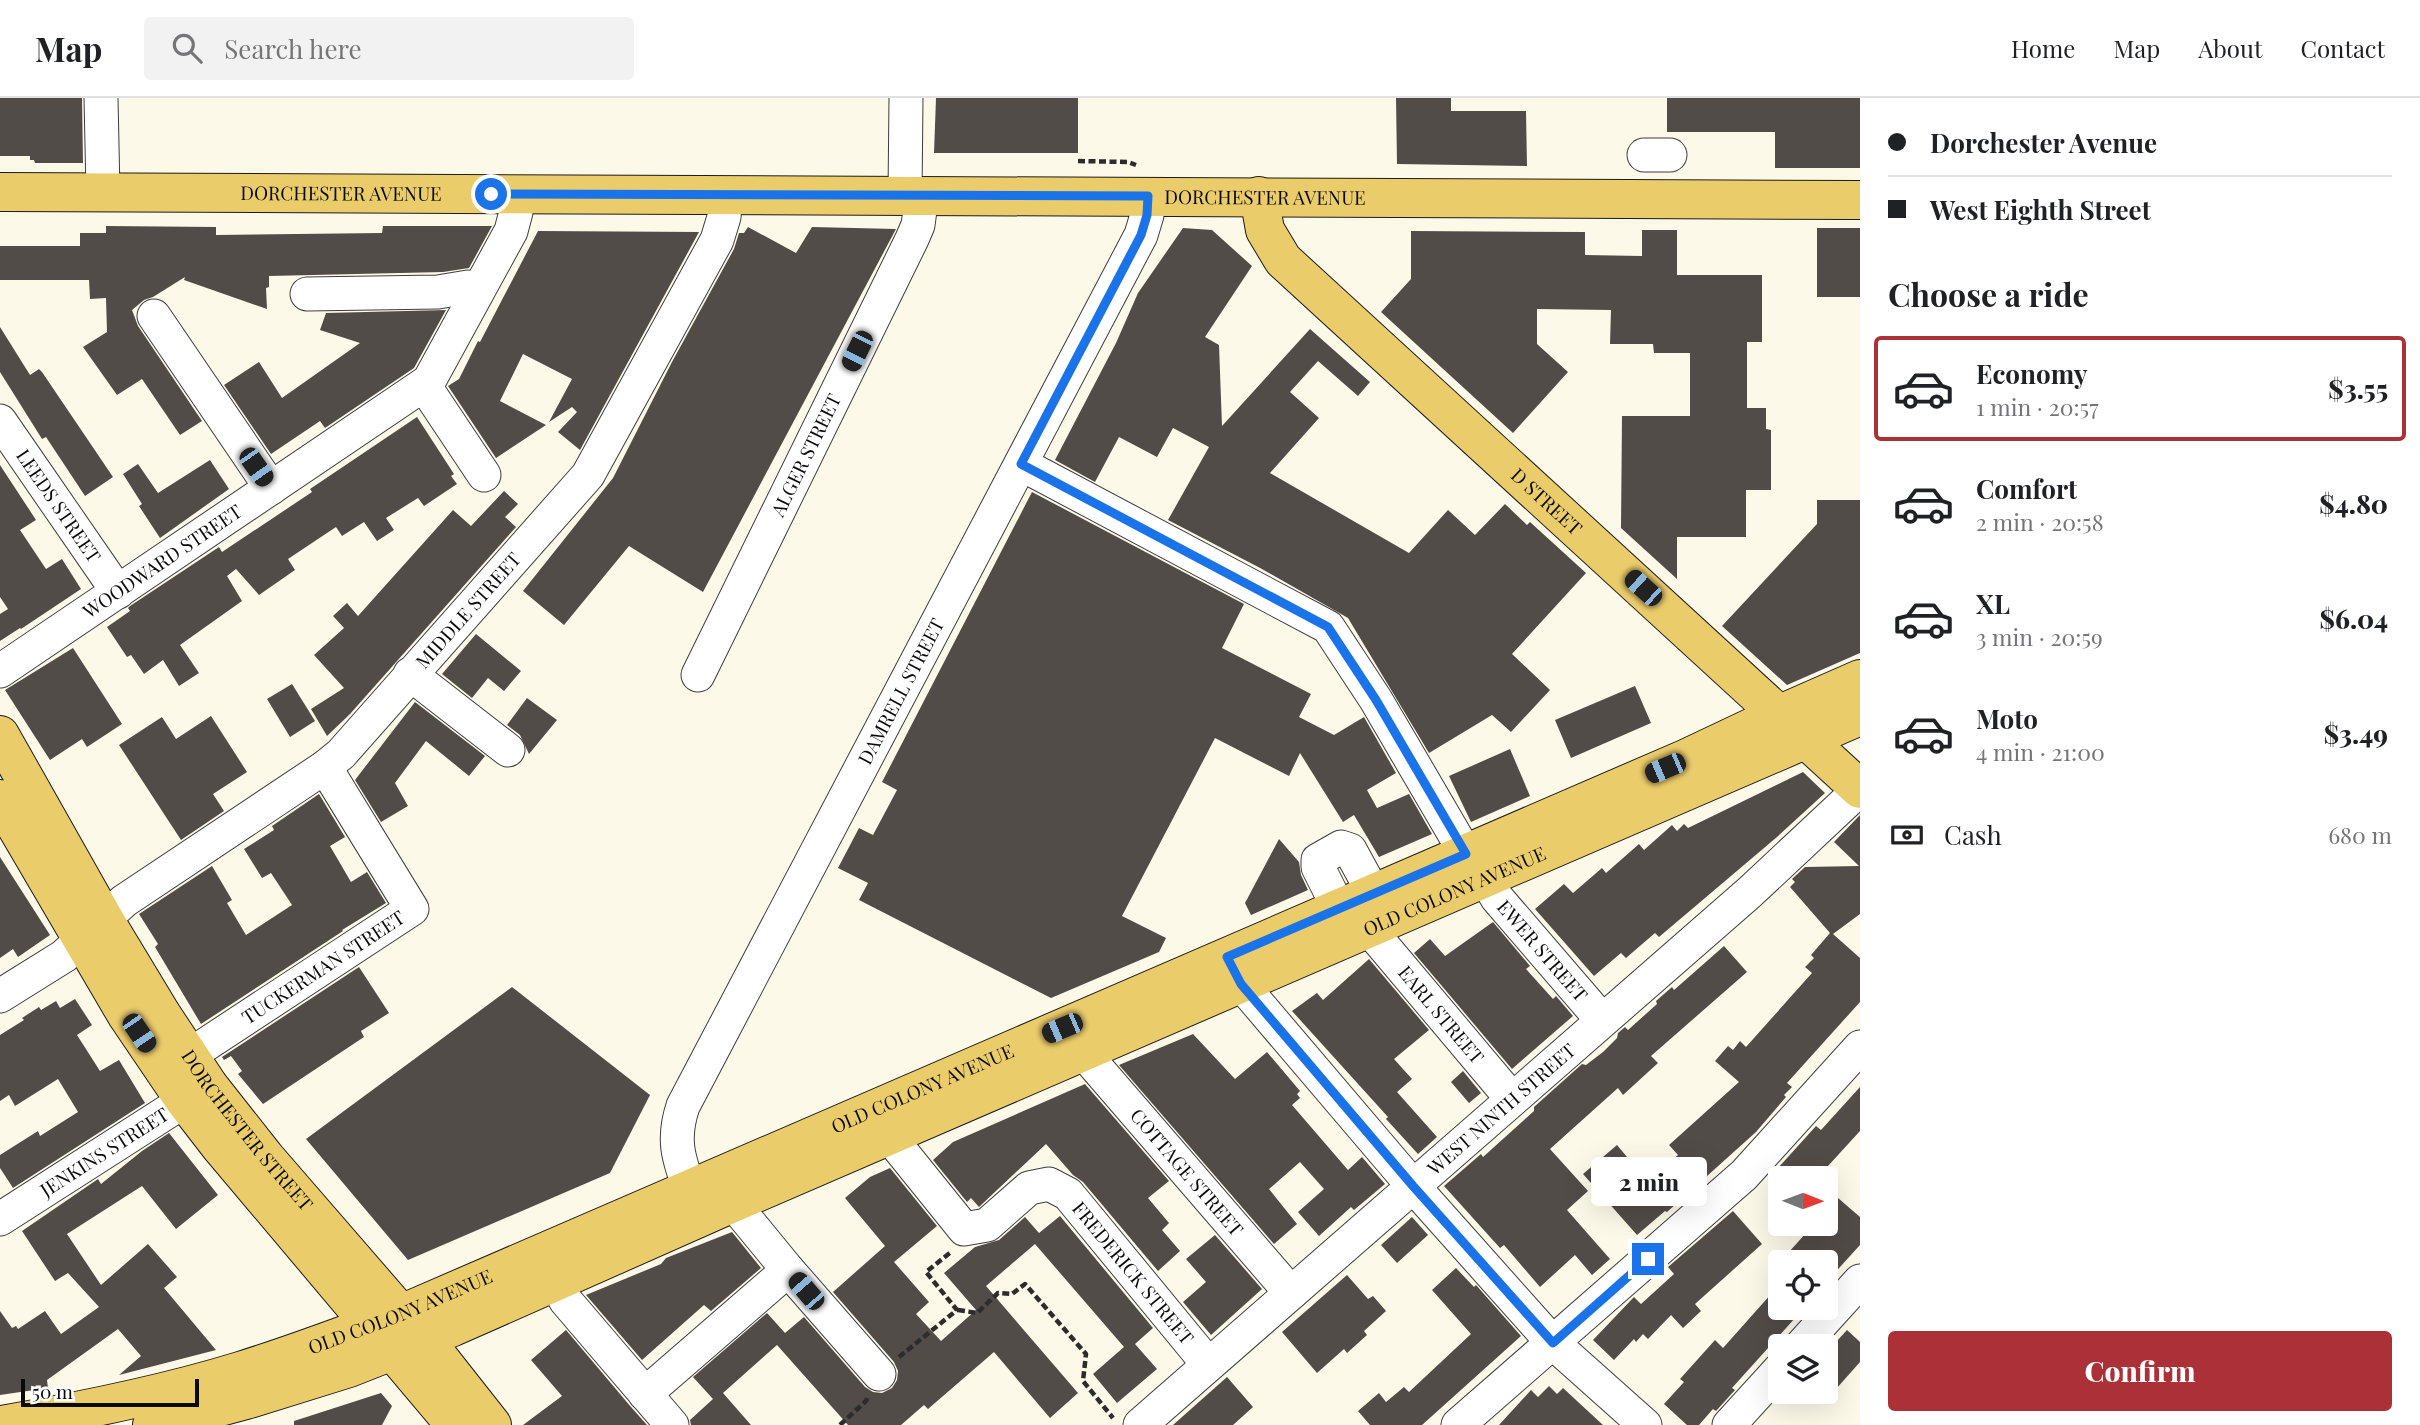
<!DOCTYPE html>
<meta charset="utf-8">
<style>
body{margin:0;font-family:"Playfair Display",serif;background:#f2f2f2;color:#202124;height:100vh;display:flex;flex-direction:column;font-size:26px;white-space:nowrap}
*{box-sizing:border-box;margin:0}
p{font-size:23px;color:#757577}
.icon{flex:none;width:38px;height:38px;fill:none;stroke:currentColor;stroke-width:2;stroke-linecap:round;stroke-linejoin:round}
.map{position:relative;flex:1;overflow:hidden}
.side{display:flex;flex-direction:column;background:#fff;width:560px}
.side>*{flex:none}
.banner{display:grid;align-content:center;height:154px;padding:0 28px;background:#fff}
.needle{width:46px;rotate:91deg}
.controls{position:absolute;left:1768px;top:1068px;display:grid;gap:14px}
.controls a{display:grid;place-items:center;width:70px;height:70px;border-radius:7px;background:#fff;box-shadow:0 7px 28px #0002;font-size:35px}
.scale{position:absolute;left:21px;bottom:18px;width:178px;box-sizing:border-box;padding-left:7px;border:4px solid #0a0a0a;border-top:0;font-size:19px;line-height:24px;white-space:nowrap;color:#0a0a0a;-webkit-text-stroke:5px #fff;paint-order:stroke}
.end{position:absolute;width:32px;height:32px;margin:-16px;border:9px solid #1a73e8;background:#fff;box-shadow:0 0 0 4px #fff}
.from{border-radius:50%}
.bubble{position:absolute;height:49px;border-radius:7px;background:#fff;box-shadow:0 7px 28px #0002;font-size:23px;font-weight:800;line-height:49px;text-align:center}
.car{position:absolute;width:21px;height:42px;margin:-21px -10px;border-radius:9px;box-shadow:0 0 5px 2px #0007;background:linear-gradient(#222 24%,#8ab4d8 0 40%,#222 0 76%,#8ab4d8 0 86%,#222 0)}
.banner b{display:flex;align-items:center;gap:24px;height:66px;font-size:26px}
.banner b+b{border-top:2px solid #e0e0e0}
.banner i{width:18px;height:18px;background:#202124}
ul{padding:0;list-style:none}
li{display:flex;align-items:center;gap:21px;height:105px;margin:0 14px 10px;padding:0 14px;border:4px solid transparent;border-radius:7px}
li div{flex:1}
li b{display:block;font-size:26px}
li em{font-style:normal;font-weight:800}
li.selected{border-color:#ac3037}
li>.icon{width:63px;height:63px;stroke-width:1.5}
h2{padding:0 28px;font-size:32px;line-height:84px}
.pay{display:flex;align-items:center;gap:18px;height:77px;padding:0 28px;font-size:26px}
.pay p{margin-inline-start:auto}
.primary-button{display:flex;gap:14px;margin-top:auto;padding:14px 28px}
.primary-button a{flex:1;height:80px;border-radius:7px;background:#ac3037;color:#fff;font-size:28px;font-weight:800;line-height:80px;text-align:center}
header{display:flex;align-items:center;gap:42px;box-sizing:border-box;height:98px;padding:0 35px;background:#fff;border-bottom:2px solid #e0e0e0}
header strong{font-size:33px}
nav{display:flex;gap:38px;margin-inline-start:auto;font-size:24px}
.search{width:490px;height:63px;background:#f2f2f2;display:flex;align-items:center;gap:18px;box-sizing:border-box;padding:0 24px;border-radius:7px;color:#757577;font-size:26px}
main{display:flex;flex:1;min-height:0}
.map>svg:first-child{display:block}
.building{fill:#524c48}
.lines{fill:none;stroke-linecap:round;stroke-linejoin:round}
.minor-casing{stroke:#3d3d3d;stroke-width:35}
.major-casing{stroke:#1b1b1b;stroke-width:40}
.path{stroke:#2c2c2c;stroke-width:4.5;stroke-dasharray:7 3.5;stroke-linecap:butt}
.minor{stroke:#fff;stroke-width:33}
.major{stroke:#ebcc6b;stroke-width:38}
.route{stroke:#1a73e8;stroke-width:9}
.labels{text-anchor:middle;stroke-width:7;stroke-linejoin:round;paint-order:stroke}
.street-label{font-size:19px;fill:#0a0a0a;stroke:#fff}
</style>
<header>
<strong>Map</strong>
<div class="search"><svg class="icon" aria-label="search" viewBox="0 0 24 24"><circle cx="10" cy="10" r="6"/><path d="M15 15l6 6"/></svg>Search here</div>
<nav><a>Home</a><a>Map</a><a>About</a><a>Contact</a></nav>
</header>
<main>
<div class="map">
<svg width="1860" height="1327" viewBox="0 0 1860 1327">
<rect width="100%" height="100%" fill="#fdf9e9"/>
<g class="building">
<polygon points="0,0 82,0 83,65 35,65 34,62 30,62 30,58 0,58"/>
<polygon points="936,0 1078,0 1078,55 934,55"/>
<polygon points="1396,0 1451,0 1451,13 1526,13 1527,68 1397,66"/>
<polygon points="1667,0 1860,0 1860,70 1775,70 1775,34 1667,34"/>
<polygon points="106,128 216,129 216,137 382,135 383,128 492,128 469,170 443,174 269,178 269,189 266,190 267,211 184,182 185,179 153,199 144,202 132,212 138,228 202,323 180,337 142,281 117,297 83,249 107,234 106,200 90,201 89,182 0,182 0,148 80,148 80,135 106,135"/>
<polygon points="748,129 796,155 812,129 896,131 703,494 629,448 564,527 523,493 613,380 672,264 734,151 739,135 744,135"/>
<polygon points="1183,130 1212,132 1252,168 1205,239 1219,247 1222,328 1310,231 1370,284 1358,298 1318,263 1290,294 1319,320 1270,375 1409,455 1448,412 1475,437 1505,406 1527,427 1530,424 1586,475 1512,556 1550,592 1511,634 1492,617 1429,655 1348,520 1262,471 1168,422 1209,349 1173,330 1157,359 1119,339 1095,384 1055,362 1116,245 1138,195"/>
<rect x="1817" y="130" width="43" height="69"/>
<polygon points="1642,132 1677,132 1677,177 1762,177 1762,244 1747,244 1747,310 1766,310 1766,331 1771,332 1771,392 1746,392 1746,439 1677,439 1677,481 1621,430 1622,318 1690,318 1690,255 1654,255 1653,246 1610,246 1611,212 1537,211 1537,246 1568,274 1513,335 1381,214 1411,181 1411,133 1585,134 1585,157 1642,158"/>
<polygon points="538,133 699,134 580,352 558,334 577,314 572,309 549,324 572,281 523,256 500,303 546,327 496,360 448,288 459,281 478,243 480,244"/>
<polygon points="446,212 414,270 325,330 320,323 271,356 224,287 259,264 282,300 360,245 320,232 326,215"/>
<polygon points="0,229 30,277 39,271 42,274 113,379 85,398 46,339 42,341 0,274"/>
<polygon points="417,319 454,376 451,378 457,386 424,408 418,400 386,420 394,432 377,443 364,424 342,438 336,429 288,461 295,472 259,497 236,471 227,478 242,503 180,547 199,575 179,588 163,562 144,576 131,557 127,559 107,529 130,513 128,510 130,508 219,449 222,454 312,394 310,391"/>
<polygon points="210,362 229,391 160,440 139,408 142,406 123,376 138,366 158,395"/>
<polygon points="0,367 36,422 20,432 46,471 62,461 81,491 21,531 20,530 0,543 0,516 8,511 0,499"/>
<polygon points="504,393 518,406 505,419 516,429 350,616 327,638 311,611 344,590 314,557 344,530 333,518 347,505 358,518 453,412 471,428"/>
<polygon points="1032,394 1244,506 1222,550 1311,596 1299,619 1334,637 1364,619 1396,675 1367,692 1377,710 1409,696 1432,736 1379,759 1354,717 1343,724 1300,655 1289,678 1215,640 1122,818 1166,840 1159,854 1051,900 859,802 868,785 838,770 859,730 873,737 897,692 882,684"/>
<polygon points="1817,402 1860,402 1860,555 1787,587 1722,528 1817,426"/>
<polygon points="476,536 521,573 504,593 488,580 472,600 442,576"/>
<polygon points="73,550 122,626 87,649 82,641 50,662 5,592"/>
<polygon points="292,586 315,623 290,639 267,601"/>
<polygon points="1635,588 1651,625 1571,660 1555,622"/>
<polygon points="527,600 557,622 529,656 520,637 507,627"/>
<polygon points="415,604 485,658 469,678 426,643 395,685 408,708 381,724 355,682"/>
<polygon points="211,618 247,674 213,696 224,713 181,742 119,647 162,619 176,641"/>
<polygon points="1510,651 1530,698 1471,724 1449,678"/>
<polygon points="1803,674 1825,695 1777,739 1659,839 1655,835 1626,860 1621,855 1594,878 1535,811 1564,786 1573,795 1602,770 1606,775 1639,746 1644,752 1672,727 1677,733 1684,726 1688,730"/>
<polygon points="319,696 345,739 330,748 351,784 367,774 386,805 342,832 343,833 201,926 155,849 158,846 139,816 212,768 232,802 227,805 246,837 292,807 271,775 262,780 244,751 274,732 272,728"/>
<polygon points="1860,717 1860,816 1833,836 1860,860 1860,904 1787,985 1792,989 1784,997 1786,999 1756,1034 1667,1114 1665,1113 1637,1137 1583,1076 1617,1047 1648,1084 1678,1057 1669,1047 1739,984 1715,963 1728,948 1733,952 1740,943 1746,949 1812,875 1805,869 1814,860 1811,857 1830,835 1790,789 1795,784 1792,781 1805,769 1859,768 1834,744"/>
<polygon points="1279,741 1299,764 1301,777 1308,792 1251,817 1245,805"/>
<polygon points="0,759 50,837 18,859 13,851 0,860"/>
<polygon points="1493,824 1530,868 1526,871 1553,901 1556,898 1573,918 1512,971 1414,855 1430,841 1445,858"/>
<polygon points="1724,848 1747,874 1651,958 1658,965 1623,997 1618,990 1550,1051 1588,1093 1567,1112 1610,1161 1592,1177 1575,1157 1540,1189 1504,1147 1500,1150 1444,1088 1481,1056 1483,1059 1534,1013 1534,1009 1582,966 1586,967 1603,954 1617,940 1618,935 1625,929 1628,932 1657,906 1656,903 1672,889 1674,892"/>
<polygon points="1369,861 1429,932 1394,961 1412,981 1397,994 1437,1039 1418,1056 1386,1021 1388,1019 1292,913 1317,895 1323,902"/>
<polygon points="359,869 389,915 361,933 364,939 263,1006 238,976 242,973 231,958 224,962 222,959"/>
<polygon points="512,889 650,997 610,1075 408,1162 306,1041"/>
<polygon points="75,901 92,927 77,937 100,973 119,962 145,1005 13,1090 0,1070 0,1057 38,1033 40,1038 78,1014 58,981 15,1008 9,997 0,1003 0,937 24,922 22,920 39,909 41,912 56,903 60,910"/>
<polygon points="1193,936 1235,981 1267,954 1300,993 1297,996 1300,1000 1292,1007 1348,1072 1362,1059 1385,1086 1354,1112 1351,1109 1319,1138 1298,1114 1324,1091 1300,1064 1269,1091 1297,1126 1274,1146 1119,967"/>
<polygon points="1463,973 1481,995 1469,1005 1451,984"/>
<polygon points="1085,986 1169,1083 1148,1100 1169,1125 1162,1132 1180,1153 1158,1173 1083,1084 1073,1077 1046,1046 979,1109 971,1100 967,1104 933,1062 953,1044"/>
<polygon points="1860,989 1860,1033 1817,1080 1769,1080 1816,1028 1821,1032"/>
<polygon points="169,1035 218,1097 176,1131 142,1088 67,1136 101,1187 148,1146 177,1179 164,1190 216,1252 119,1277 141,1258 118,1231 47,1282 48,1290 0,1297 0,1213 12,1230 16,1228 18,1231 45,1213 61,1236 99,1209 68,1175 55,1183 22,1133 98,1081 101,1086 142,1053"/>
<polygon points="890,1070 937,1128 894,1164 929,1204 916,1216 941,1243 976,1212 944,1175 975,1149 999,1142 1025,1119 1039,1135 1060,1118 1153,1230 1135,1246 1157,1271 1117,1305 1093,1276 1124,1249 1035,1146 986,1188 1078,1295 1050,1320 994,1254 928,1311 924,1307 901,1327 848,1327 777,1247 723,1295 751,1327 691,1327 690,1322 713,1301 693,1279 767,1215 785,1235 804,1219 865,1289 873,1294 882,1295 892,1290 897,1282 898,1273 894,1264 833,1194 885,1148 845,1100 870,1079"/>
<polygon points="1838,1100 1860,1119 1860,1147 1830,1180 1825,1175 1825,1164 1780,1164 1815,1125 1825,1125 1825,1114"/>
<polygon points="1733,1113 1762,1146 1695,1206 1701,1213 1683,1230 1671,1217 1648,1241 1643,1236 1636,1244 1634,1241 1614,1262 1593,1242 1634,1199 1641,1206 1674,1176 1668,1169"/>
<polygon points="1412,1119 1428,1137 1397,1165 1381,1147"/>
<polygon points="732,1134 761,1170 711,1213 704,1207 642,1262 586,1197 661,1166 666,1160"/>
<polygon points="1215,1137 1262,1191 1211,1237 1183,1204 1206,1184 1186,1161"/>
<polygon points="1456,1170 1474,1189 1476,1187 1521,1238 1422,1327 1370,1327 1358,1313 1379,1295 1386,1304 1404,1289 1409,1294 1471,1236 1432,1192"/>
<polygon points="1347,1177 1368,1201 1373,1198 1386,1213 1364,1233 1367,1237 1347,1255 1344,1251 1317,1275 1282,1234"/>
<polygon points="1780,1186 1780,1209 1805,1209 1732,1290 1735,1292 1716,1313 1713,1311 1699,1327 1687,1327 1664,1306 1684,1284 1680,1281 1715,1242 1723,1250"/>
<polygon points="566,1232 631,1309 647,1327 523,1327 562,1298 531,1262"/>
<polygon points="1847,1232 1860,1244 1860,1264 1836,1291 1825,1282 1825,1256"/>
<polygon points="1227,1279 1253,1309 1233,1327 1173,1327"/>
<polygon points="1549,1288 1557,1296 1563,1290 1603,1327 1499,1327 1531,1292 1538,1299"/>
<polygon points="381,1295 392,1308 382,1327 294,1327 294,1323"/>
</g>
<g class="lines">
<defs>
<g id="minor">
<polyline points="101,0 103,94"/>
<polyline points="1644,57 1670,57"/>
<polyline points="905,97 906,0"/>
<polyline points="307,196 438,194 468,189 478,192"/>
<polyline points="154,218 271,390"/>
<polyline points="424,287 484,377"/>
<path id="s1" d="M0 323 118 494"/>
<polyline points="1021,366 1328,529 1376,602 1466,756"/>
<path id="s2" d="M0 573 429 283 511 133 516 114 517 96"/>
<polyline points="410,576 508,652"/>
<path id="s3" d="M698 577 912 141 918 127 922 97"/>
<path id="s4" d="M1485 780 1497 800 1602 922"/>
<polyline points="1339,811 1318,769 1318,762 1341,749 1350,752 1374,796"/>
<path id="s5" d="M1369 831 1512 1001"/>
<polyline points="1230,865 1241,886 1413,1088 1553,1245 1645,1327"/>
<path id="s6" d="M0 898 64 858 124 803 325 669 341 656 588 377 717 142 724 119 726 96"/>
<path id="s7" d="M1083 954 1291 1195"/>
<path id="s8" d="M167 972 412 811 325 669"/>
<path id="s9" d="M889 1038 964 1131 987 1127 1029 1090 1049 1086 1068 1096 1208 1266"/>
<path id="s10" d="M690 1092C678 1060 672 1041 683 1008L1141 137 1147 117 1148 98"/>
<polyline points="733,1105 788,1172 879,1276"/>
<path id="s11" d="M0 1121 206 989"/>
<polyline points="554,1183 566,1203 672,1327"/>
<polyline points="1801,1248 1860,1183"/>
<polyline points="645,1296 788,1172"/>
<path id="s12" d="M1140 1327 1750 794 1860 691"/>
<polyline points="1458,1327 1744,1077 1860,949"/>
<polyline points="1729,1327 1780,1271"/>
</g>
<g id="major">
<path id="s13" d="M0 94 1860 102"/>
<path id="s14" d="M1259 98 1265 132 1283 162 1860 691"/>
<path id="s15" d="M0 637 104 821 162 917 209 988 265 1059 440 1261 492 1327"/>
<polyline points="0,701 126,916 185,1003 219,1047 455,1327"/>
<path id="s16" d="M1 1327C82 1313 162 1297 240 1273 295 1256 348 1236 401 1216L1687 660 1778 617 1860 581"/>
<path id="s17" d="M152 1327 246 1302 349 1270 453 1229 733 1105 1860 618"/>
</g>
</defs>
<use href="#minor" class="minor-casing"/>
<use href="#major" class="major-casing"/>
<g class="path">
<polyline points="1078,63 1128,64 1136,67"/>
<polyline points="958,1212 977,1215 998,1195 1012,1196 1025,1186 1086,1256 1083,1283 1113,1320"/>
<polyline points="899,1259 957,1212 926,1174 951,1154"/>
<polyline points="840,1327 866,1303 868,1298"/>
</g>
<use href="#minor" class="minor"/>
<use href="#major" class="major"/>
</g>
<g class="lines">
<polyline class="route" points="491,96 1148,98 1147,117 1141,137 1021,366 1328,529 1376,602 1466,756 1227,859 1241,886 1413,1088 1553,1245 1648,1161"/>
</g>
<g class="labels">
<g class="street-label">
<text dy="7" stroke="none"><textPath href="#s13" startOffset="341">DORCHESTER AVENUE</textPath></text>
<text dy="7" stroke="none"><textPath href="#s13" startOffset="1265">DORCHESTER AVENUE</textPath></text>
<text dy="7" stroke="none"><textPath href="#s3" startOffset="245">ALGER STREET</textPath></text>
<text dy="7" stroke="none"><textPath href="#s14" startOffset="427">D STREET</textPath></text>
<text dy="7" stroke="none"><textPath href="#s1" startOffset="103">LEEDS STREET</textPath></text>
<text dy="7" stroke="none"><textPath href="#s2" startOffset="196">WOODWARD STREET</textPath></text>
<text dy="7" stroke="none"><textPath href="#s6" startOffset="611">MIDDLE STREET</textPath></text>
<text dy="7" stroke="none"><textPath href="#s10" startOffset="555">DAMRELL STREET</textPath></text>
<text dy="7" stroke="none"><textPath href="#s17" startOffset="1409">OLD COLONY AVENUE</textPath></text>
<text dy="7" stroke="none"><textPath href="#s4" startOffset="93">EWER STREET</textPath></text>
<text dy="7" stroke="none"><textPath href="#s8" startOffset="187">TUCKERMAN STREET</textPath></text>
<text dy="7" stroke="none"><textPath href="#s5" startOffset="112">EARL STREET</textPath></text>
<text dy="7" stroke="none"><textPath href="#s16" startOffset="984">OLD COLONY AVENUE</textPath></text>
<text dy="7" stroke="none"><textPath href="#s12" startOffset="480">WEST NINTH STREET</textPath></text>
<text dy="7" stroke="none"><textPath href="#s15" startOffset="467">DORCHESTER STREET</textPath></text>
<text dy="7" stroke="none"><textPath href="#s11" startOffset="124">JENKINS STREET</textPath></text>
<text dy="7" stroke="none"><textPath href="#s7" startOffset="159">COTTAGE STREET</textPath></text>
<text dy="7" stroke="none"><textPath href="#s9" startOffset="343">FREDERICK STREET</textPath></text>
<text dy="7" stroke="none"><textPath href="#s16" startOffset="416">OLD COLONY AVENUE</textPath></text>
</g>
</g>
</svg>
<div class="controls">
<a><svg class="needle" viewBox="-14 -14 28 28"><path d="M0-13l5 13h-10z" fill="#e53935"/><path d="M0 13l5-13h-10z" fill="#757577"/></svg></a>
<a><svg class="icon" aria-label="locate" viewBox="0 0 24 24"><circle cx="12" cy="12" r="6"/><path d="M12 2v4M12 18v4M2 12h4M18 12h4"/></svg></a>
<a><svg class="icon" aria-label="layers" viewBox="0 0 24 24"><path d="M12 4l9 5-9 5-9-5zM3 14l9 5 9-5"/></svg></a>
</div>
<div class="scale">50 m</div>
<i class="end from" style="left:491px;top:96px"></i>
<i class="end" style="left:1648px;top:1161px"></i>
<div class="bubble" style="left:1591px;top:1059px;width:116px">2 min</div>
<i class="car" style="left:857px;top:253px;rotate:206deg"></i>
<i class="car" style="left:256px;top:369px;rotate:145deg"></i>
<i class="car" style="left:1643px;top:490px;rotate:312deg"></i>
<i class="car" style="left:1665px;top:670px;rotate:247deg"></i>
<i class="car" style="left:1062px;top:930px;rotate:247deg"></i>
<i class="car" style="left:139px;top:935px;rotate:146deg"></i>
<i class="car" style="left:806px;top:1193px;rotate:319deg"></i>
</div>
<section class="side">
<div class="banner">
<b><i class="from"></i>Dorchester Avenue</b>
<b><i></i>West Eighth Street</b>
</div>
<h2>Choose a ride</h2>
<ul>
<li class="selected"><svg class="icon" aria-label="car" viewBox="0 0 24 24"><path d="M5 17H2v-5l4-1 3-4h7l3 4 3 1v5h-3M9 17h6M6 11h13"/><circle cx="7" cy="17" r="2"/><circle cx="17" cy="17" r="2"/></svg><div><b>Economy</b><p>1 min · 20:57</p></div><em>$3.55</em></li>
<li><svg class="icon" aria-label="car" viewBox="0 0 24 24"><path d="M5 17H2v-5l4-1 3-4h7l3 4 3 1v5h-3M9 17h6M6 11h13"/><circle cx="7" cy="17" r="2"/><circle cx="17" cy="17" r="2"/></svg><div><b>Comfort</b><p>2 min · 20:58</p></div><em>$4.80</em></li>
<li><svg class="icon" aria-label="car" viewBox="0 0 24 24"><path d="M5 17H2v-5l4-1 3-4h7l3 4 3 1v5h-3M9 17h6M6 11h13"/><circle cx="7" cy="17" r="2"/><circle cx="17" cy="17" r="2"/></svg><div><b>XL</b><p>3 min · 20:59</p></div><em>$6.04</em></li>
<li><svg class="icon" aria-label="car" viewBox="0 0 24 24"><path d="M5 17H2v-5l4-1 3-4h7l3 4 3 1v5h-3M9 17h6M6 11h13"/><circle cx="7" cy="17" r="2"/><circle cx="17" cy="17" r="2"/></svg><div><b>Moto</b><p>4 min · 21:00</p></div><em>$3.49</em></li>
</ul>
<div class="pay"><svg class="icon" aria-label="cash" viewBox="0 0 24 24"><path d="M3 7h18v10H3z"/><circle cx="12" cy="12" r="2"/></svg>Cash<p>680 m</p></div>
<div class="primary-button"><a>Confirm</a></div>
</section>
</main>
